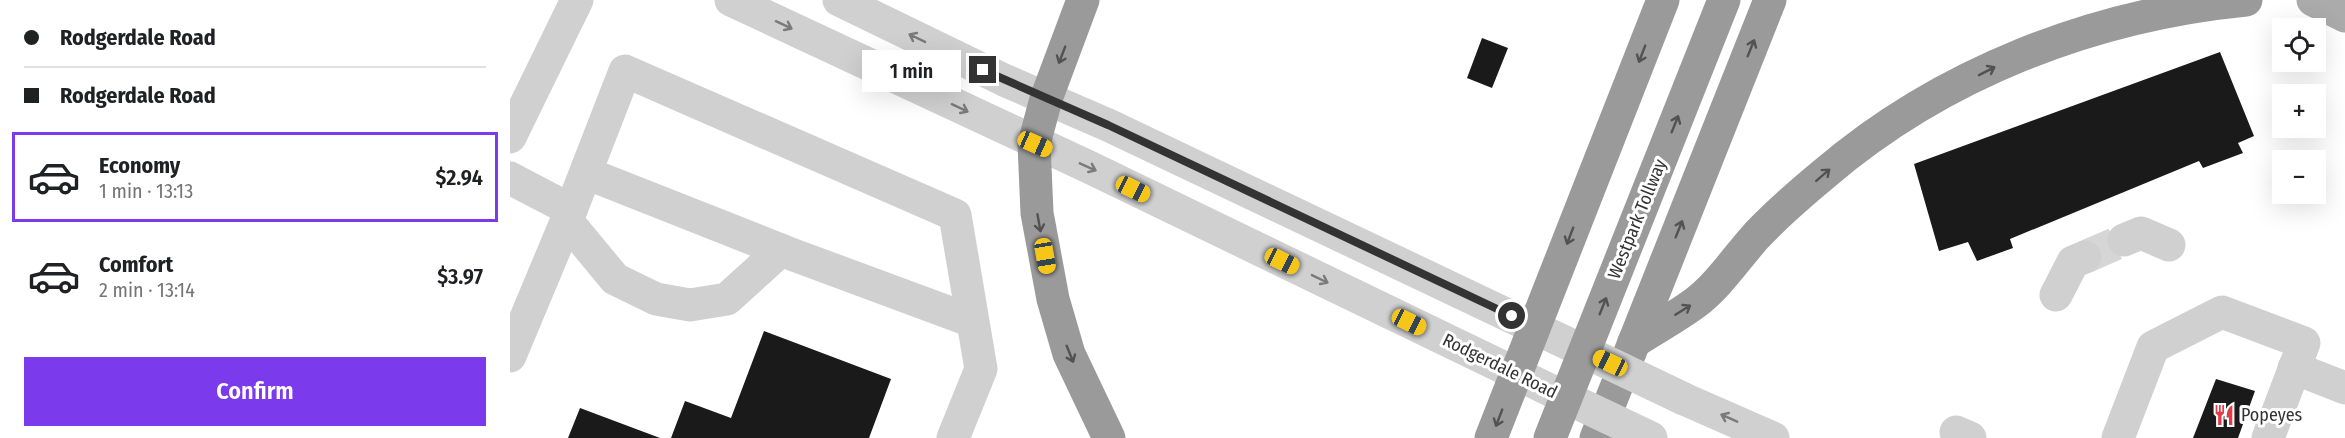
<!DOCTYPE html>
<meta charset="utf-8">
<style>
body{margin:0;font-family:"Fira Sans Condensed",sans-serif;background:#f2f2f2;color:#202124;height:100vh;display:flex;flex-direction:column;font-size:22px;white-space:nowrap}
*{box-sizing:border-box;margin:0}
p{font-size:20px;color:#757577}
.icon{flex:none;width:33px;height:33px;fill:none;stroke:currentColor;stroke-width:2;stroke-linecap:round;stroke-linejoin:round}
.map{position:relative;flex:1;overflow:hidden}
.side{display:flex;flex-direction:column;background:#fff;width:510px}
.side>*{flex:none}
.guide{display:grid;align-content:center;height:132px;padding:0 24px;background:#fff}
.fabs{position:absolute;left:1762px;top:18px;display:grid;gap:12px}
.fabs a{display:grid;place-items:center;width:54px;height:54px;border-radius:0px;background:#fff;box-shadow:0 6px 24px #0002;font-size:30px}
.end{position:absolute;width:27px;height:27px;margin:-14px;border:8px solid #333;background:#fff;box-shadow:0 0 0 3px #fff}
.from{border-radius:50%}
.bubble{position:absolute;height:42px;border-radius:0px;background:#fff;box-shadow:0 6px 24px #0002;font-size:20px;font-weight:600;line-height:42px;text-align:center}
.car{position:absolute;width:18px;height:36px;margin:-18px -9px;border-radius:8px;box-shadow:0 0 4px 2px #0007;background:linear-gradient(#f5c518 24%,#345 0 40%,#f5c518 0 76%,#345 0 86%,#f5c518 0)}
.guide b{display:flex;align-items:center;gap:21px;height:57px;font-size:22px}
.guide b+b{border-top:2px solid #e0e0e0}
.guide i{width:15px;height:15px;background:#202124}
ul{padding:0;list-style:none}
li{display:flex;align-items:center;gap:18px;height:90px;margin:0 12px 9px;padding:0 12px;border:3px solid transparent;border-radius:0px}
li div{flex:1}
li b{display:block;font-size:22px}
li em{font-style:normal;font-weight:600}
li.current{border-color:#7c3aed}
li>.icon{width:54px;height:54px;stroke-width:1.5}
.primary-button{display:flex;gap:12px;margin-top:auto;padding:12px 24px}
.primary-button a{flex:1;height:69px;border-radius:0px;background:#7c3aed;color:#fff;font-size:24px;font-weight:600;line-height:69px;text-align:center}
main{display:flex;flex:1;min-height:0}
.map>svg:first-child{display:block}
.building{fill:#1a1a1a}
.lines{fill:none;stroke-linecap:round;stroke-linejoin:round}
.minor-tunnel{stroke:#d6d6d6;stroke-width:33;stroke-dasharray:33 16;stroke-linecap:butt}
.minor{stroke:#d0d0d0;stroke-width:33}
.major{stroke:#ababab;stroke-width:33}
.highway{stroke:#9a9a9a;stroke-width:33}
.minor-bridge{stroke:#d0d0d0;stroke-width:33}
.highway-bridge{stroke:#9a9a9a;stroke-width:33}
.oneway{stroke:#7a7a7a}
.oneway2{stroke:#525252}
.route{stroke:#333;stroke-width:8}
.labels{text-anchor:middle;stroke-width:6;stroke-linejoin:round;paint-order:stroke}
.street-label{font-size:18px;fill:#333;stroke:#fff}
.poi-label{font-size:18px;fill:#333;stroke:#fff;text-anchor:start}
</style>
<main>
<section class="side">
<div class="guide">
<b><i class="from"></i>Rodgerdale Road</b>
<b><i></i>Rodgerdale Road</b>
</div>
<ul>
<li class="current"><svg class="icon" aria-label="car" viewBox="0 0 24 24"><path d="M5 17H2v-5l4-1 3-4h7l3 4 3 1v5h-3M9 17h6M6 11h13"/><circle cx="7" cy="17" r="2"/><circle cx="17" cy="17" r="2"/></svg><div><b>Economy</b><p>1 min · 13:13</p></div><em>$2.94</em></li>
<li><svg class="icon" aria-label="car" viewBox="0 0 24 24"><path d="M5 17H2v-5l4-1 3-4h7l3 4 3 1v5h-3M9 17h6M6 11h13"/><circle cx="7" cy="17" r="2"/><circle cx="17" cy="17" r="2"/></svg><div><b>Comfort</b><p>2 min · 13:14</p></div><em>$3.97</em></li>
</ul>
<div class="primary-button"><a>Confirm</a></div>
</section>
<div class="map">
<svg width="1835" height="438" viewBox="0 0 1835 438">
<rect width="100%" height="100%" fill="#fff"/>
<g class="building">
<polygon points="972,38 998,48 982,88 957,78"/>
<polygon points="1710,52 1744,136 1728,143 1733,153 1693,168 1689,161 1500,239 1503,248 1467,261 1458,242 1429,251 1404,164"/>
<polygon points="254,331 381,379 359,438 161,438 175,401 221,418"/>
<polygon points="1706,379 1745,391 1728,438 1683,438"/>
<polygon points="70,408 150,438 58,438"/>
</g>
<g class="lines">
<polyline class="minor-tunnel" points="1575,257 1614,240"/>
<g class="minor">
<polyline points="221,0 581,168 1042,391"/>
<polyline points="329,0 494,80 598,125 1063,346"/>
<polyline points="0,137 67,0"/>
<polyline points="76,173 281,254 462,321"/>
<polyline points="0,178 61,210 115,71 445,215 471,369 443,438"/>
<polyline points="57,221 105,279 146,299 180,305 217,299 271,250"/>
<polyline points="1614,240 1631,233 1659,245"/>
<polyline points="1546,295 1563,262 1575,257"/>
<polyline points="0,356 61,210"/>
<polyline points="1784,368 1835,388"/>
<polyline points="1174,399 1263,438"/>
<polyline points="1446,432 1460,438"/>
<polyline points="1608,438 1643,347 1712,312 1794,343 1758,438"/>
</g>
<polyline class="major" points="1803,0 1835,16"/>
<g class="highway">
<polyline points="573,0 536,99 524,144 527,213 543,299 559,354 599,438"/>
<path d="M1124 342C1144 329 1166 317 1185 303 1209 285 1227 257 1247 235 1267 214 1291 193 1314 174 1432 73 1583 15 1736 0"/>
<polyline points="1086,438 1260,0"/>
</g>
<g class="minor-bridge">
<polyline points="1063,346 1174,399"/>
<polyline points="1042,391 1141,438"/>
</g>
<g class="highway-bridge">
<polyline points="981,438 1153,0"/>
<polyline points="1040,438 1214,0"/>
</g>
</g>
<defs><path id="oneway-shaft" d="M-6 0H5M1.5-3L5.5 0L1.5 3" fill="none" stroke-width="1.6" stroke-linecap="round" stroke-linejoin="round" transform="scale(1.5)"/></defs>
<g class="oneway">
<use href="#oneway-shaft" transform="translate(274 25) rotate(25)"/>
<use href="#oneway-shaft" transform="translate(407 38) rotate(-154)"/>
<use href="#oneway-shaft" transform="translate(450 108) rotate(25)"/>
<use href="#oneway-shaft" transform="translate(578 167) rotate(24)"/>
<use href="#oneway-shaft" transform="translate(810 279) rotate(26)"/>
<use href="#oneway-shaft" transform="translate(1219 418) rotate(-156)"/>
</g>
<g class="oneway2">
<use href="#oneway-shaft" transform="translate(1241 48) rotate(-68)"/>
<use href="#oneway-shaft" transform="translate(1132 54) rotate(111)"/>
<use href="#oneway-shaft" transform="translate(552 55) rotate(111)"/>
<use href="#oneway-shaft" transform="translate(1477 71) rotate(-27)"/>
<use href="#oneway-shaft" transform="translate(1165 124) rotate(-68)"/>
<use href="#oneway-shaft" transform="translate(1313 175) rotate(-41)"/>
<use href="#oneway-shaft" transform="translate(529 223) rotate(80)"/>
<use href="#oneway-shaft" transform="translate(1169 229) rotate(-68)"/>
<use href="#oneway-shaft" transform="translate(1060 236) rotate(111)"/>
<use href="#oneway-shaft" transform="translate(1093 306) rotate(-68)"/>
<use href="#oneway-shaft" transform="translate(1173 310) rotate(-32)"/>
<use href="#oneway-shaft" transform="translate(560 354) rotate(68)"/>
<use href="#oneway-shaft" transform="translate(989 418) rotate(111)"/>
</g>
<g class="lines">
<polyline class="route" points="473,70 598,125 1002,316"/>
</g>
<defs>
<symbol id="restaurant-bare" viewBox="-9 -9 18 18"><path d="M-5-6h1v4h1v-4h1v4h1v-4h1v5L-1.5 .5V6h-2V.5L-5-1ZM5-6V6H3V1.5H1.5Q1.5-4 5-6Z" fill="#e63946" stroke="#fff" stroke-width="2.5" paint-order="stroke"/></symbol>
</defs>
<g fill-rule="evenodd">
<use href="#restaurant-bare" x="1699" y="400" width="30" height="30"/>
</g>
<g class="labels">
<g class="street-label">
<text transform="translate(1127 219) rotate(-68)" y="6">Westpark Tollway</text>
<text transform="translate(990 366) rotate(26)" y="6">Rodgerdale Road</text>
</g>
<g class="poi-label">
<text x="1731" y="421">Popeyes</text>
</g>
</g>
</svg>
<div class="fabs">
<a><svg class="icon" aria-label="locate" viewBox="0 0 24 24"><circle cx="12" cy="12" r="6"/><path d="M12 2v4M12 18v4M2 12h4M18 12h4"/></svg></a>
<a>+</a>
<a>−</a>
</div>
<i class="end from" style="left:1002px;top:316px"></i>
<i class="end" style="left:473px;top:70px"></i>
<div class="bubble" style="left:352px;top:50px;width:99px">1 min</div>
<i class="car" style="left:525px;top:144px;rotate:114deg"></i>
<i class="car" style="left:623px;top:189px;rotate:116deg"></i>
<i class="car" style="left:535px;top:256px;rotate:170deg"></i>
<i class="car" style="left:772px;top:261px;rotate:116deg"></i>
<i class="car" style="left:899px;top:322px;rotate:116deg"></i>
<i class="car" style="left:1100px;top:363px;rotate:295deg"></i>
</div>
</main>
